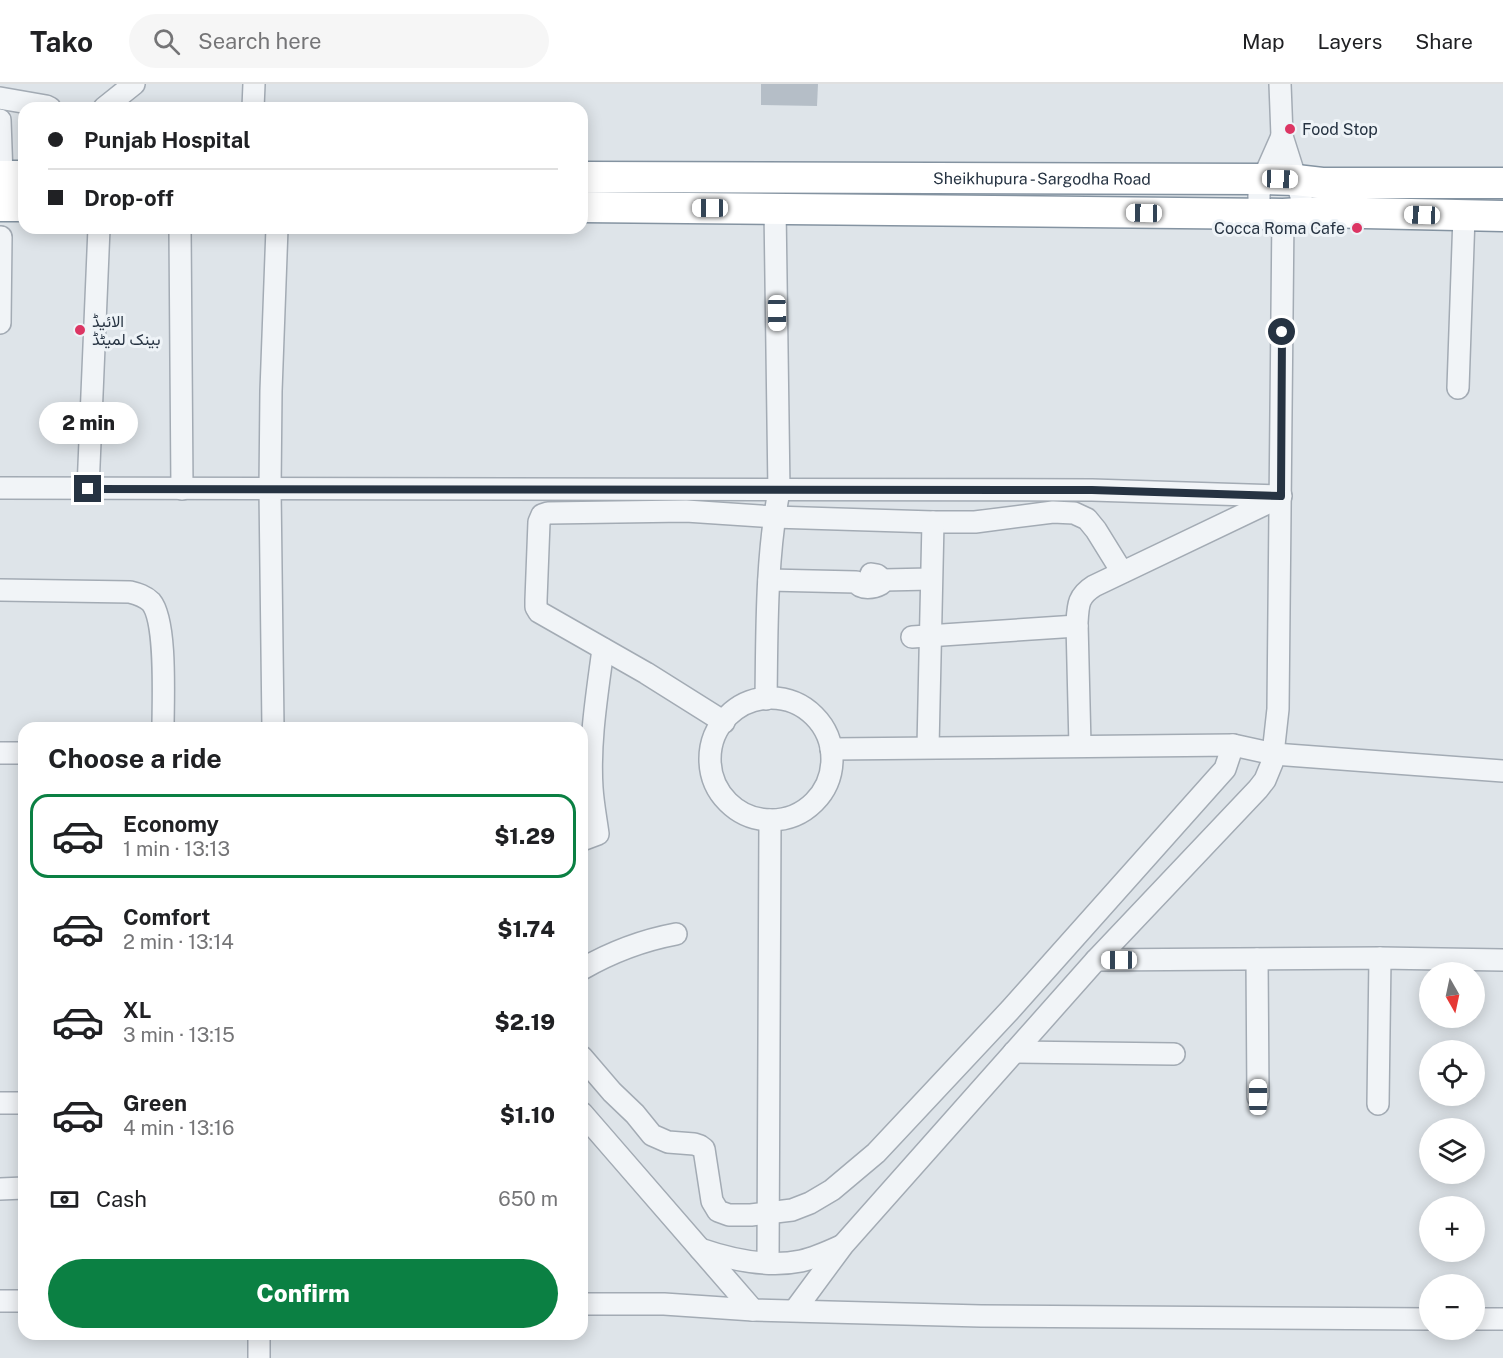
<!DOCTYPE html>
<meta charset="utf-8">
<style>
body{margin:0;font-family:"Public Sans",Vazirmatn,sans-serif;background:#f6f6f6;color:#202124;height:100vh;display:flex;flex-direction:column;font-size:22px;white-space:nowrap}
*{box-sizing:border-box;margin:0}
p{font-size:20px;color:#757577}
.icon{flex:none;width:33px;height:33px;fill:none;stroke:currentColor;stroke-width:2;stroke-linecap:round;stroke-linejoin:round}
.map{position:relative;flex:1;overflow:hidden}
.sheet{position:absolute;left:18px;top:638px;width:570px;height:618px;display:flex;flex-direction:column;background:#fff;border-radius:18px;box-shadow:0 3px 15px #0003}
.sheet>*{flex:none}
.banner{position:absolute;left:18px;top:18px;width:570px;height:132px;border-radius:18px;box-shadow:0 3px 15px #0003;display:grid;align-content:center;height:132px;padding:0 30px;background:#fff}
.needle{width:39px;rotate:171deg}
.tools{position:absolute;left:1419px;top:878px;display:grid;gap:12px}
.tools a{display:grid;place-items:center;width:66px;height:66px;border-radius:50%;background:#fff;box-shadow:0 3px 15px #0003;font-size:30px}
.end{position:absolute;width:27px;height:27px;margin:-14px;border:8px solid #263342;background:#fff;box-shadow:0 0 0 3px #fff}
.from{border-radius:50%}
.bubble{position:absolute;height:42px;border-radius:21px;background:#fff;box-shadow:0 3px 15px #0003;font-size:20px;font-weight:800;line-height:42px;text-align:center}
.car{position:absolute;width:18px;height:36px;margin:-18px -9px;border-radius:8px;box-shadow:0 0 4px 2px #0007;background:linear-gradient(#fff 24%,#345 0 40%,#fff 0 76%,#345 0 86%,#fff 0)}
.banner b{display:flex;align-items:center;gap:21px;height:57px;font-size:22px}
.banner b+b{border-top:2px solid #e0e0e0}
.banner i{width:15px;height:15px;background:#202124}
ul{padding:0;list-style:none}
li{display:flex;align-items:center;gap:18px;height:84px;margin:0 12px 9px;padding:0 18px;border:3px solid transparent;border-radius:18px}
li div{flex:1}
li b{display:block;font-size:22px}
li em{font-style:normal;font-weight:800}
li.active{border-color:#0b8043}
li>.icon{width:54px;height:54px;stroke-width:1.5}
h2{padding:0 30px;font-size:27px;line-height:72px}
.pay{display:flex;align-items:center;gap:15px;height:66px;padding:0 30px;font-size:22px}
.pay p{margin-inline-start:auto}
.button{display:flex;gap:12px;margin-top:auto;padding:12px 30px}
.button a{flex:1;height:69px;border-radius:36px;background:#0b8043;color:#fff;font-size:24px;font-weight:800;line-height:69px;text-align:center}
header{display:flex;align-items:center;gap:36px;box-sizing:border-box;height:84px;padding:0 30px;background:#fff;border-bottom:2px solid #e0e0e0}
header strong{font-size:28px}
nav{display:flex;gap:33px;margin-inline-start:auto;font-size:21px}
.search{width:420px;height:54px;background:#f6f6f6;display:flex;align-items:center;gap:15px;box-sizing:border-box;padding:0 21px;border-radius:33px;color:#757577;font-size:22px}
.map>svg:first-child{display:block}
.building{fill:#b5bec7}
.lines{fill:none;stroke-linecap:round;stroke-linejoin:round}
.minor-casing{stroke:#a3abb4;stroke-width:24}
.highway-casing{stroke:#8493a1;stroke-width:33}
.minor{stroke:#f1f4f7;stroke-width:21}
.highway{stroke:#fff;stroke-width:30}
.route{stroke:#263342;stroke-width:8}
.poi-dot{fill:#dc3563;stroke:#eef3f7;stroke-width:2}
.labels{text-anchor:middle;stroke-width:6;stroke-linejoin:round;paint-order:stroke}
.poi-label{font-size:16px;fill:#263342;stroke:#eef3f7;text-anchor:start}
.street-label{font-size:16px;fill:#263342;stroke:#eef3f7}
</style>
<header>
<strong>Tako</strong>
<div class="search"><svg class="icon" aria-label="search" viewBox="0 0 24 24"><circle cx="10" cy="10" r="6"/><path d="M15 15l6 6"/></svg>Search here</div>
<nav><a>Map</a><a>Layers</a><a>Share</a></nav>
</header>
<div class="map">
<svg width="1503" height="1274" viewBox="0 0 1503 1274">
<rect width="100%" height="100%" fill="#dee4e9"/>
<polygon class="building" points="761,0 818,0 817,22 761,21"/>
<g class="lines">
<defs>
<g id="minor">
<polyline points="1280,0 1282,52 1301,112 1302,129"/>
<polyline points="0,14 46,22 50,24"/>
<polyline points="104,24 134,0"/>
<polyline points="253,24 254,0"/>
<polyline points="0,36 2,92"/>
<polyline points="1259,130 1259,110 1263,95 1282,52"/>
<polyline points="180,144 182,405"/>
<polyline points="0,239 1,153"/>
<polyline points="1458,304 1464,132"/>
<polyline points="0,404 1092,406 1281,412"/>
<polyline points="88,405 99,144"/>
<polyline points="871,490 877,491 883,496 931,495"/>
<path d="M769 496 856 498C861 506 874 504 881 500L883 496"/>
<path d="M0 506 130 508C138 510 145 512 151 518 167 537 163 616 163 644"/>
<polyline points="912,553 1077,542"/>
<circle cx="771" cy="675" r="61"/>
<path d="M766 615C767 546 766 475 779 407L775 124"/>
<polyline points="724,638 646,589 539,528 536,523 536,516 539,438 542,431 548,429 686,427 774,433 933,438 975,438 1053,428 1074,429 1087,435 1096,446 1122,488"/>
<polyline points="273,644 270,405 271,307 277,144"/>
<path d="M1080 662 1077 539C1078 521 1078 512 1094 502L1278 414"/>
<polyline points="928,663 933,438"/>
<polyline points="831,665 1233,661 1274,670 1503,687"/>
<polyline points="0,669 24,669"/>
<path d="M582 756 598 750C596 735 593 720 592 704 589 658 597 611 603 565"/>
<polyline points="1257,875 1258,1013"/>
<polyline points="1096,876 1380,874 1503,876"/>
<path d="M582 885C610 869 644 856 676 850"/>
<polyline points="1014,968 1174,970"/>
<polyline points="582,973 612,1008 635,1030 652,1051 668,1058 694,1060 700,1062 704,1065 712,1117 718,1127 729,1131 751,1131 792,1126 810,1119 832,1106 876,1069 1010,926 1216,695 1225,685 1233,661"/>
<polyline points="0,1019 24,1019"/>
<polyline points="1378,1020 1380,874"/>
<polyline points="582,1029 753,1226"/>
<polyline points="0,1105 24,1104"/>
<path d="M700 1165C732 1176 767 1184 801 1177 815 1174 828 1168 841 1162"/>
<polyline points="768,1179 770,736"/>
<polyline points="0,1217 24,1217"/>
<polyline points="582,1220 664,1220 753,1226 981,1232 1430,1235"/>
<polyline points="795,1226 843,1161 1096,876 1258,705 1265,696 1272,679 1278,625 1283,130"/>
<polyline points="1474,1235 1503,1235"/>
<polyline points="259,1274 259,1250"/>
</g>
<g id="highway">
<polyline points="0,92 24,92"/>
<path id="s1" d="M582 93 1263 95 1296 96 1322 99H1503"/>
<polyline points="0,122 24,122"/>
<polyline points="582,123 1283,130 1319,128 1503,132"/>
</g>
</defs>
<use href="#minor" class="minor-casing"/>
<use href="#highway" class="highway-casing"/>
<use href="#minor" class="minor"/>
<use href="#highway" class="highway"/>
</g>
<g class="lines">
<polyline class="route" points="88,405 1092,406 1281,412 1282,248"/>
</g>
<g class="poi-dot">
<circle cx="1290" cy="45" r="6"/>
<circle cx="1357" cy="144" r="6"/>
<circle cx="80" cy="246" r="6"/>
</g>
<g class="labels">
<g class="poi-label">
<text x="1302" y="51">Food Stop</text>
<text x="1345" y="150" text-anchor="end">Cocca Roma Cafe</text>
<text x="92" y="243">الائیڈ<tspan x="92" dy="18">بینک لمیٹڈ</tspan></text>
</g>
<g class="street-label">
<text dy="6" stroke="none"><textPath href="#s1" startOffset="460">Sheikhupura - Sargodha Road</textPath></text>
</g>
</g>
</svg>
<div class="tools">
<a><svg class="needle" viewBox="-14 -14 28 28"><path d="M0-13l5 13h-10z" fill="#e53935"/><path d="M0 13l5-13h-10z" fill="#757577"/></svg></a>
<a><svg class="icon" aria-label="locate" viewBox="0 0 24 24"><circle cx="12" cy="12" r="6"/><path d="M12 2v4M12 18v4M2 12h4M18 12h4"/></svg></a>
<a><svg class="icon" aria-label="layers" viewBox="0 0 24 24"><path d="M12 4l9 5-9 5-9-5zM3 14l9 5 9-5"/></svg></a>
<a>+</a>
<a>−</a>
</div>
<i class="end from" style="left:1282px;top:248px"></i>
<i class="end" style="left:88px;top:405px"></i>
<div class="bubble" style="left:39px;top:318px;width:99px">2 min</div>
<i class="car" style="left:1280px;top:95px;rotate:92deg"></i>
<i class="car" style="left:710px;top:124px;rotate:270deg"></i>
<i class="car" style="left:1144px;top:129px;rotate:271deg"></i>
<i class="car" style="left:1422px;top:131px;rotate:272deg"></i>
<i class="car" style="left:777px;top:229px;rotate:179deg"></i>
<i class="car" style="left:1119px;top:876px;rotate:270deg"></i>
<i class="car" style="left:1258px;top:1013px;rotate:0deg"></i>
<div class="banner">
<b><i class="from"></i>Punjab Hospital</b>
<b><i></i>Drop-off</b>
</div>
<section class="sheet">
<h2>Choose a ride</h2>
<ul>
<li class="active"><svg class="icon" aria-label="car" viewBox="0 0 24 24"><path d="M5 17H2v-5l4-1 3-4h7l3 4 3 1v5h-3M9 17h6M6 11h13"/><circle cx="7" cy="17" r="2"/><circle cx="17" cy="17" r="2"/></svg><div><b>Economy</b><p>1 min · 13:13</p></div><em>$1.29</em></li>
<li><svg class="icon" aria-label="car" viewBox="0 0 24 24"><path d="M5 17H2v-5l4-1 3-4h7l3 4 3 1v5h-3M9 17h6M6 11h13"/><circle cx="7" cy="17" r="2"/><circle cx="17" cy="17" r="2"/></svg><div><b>Comfort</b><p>2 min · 13:14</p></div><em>$1.74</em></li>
<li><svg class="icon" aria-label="car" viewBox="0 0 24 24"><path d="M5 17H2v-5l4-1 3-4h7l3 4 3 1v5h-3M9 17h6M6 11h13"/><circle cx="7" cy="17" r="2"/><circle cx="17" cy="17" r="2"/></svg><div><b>XL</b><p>3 min · 13:15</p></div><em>$2.19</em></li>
<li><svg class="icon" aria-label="car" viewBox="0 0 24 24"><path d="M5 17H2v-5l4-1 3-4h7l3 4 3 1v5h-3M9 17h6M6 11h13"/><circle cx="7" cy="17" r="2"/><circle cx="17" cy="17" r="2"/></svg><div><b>Green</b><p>4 min · 13:16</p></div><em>$1.10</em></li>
</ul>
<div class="pay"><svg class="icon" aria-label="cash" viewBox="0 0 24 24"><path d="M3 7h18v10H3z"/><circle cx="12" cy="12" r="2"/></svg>Cash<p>650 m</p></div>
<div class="button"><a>Confirm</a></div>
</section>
</div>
